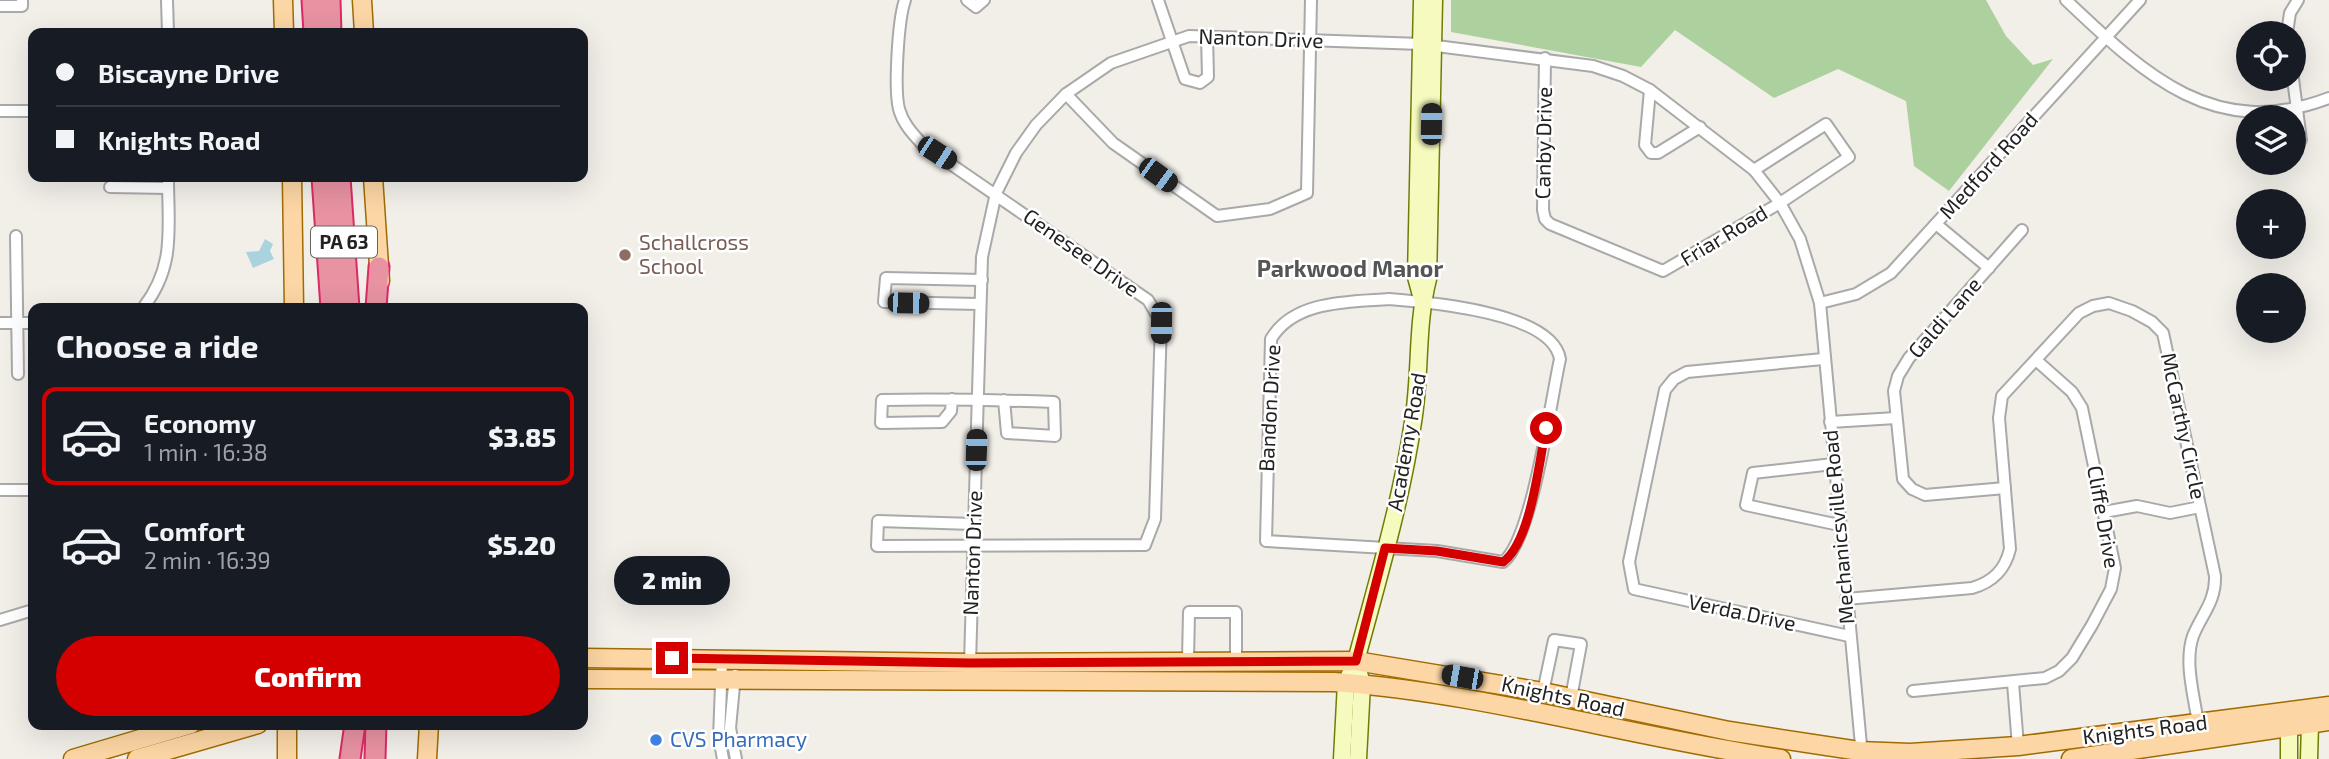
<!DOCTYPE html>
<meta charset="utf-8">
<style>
body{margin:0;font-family:"Exo 2",sans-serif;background:#20242c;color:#f1f3f6;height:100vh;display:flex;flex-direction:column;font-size:26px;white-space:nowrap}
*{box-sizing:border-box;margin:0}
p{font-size:23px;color:#9ea1a6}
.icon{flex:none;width:38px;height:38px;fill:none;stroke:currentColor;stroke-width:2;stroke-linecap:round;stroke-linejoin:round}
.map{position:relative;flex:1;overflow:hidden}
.panel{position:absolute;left:28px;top:303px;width:560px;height:427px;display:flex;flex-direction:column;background:#171b24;border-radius:14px;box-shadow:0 7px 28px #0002}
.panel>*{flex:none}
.guide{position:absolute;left:28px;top:28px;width:560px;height:154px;border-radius:14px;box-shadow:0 7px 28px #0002;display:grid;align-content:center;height:154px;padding:0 28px;background:#171b24}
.tools{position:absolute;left:2236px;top:21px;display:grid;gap:14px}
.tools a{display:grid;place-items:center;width:70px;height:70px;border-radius:50%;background:#171b24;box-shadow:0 7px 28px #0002;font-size:35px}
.end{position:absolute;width:32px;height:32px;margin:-16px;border:9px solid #d40000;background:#fff;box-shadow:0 0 0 4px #fff}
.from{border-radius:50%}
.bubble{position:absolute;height:49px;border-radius:24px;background:#171b24;box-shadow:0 7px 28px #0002;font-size:23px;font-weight:800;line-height:49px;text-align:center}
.car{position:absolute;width:21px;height:42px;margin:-21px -10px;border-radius:9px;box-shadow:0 0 5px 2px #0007;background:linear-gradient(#222 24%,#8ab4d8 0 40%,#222 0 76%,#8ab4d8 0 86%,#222 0)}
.guide b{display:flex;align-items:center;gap:24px;height:66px;font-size:26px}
.guide b+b{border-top:2px solid #363941}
.guide i{width:18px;height:18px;background:#f1f3f6}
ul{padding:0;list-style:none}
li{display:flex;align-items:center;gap:21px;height:98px;margin:0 14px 10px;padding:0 14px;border:4px solid transparent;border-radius:14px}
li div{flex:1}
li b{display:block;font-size:26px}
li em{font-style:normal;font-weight:800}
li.active{border-color:#d40000}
li>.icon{width:63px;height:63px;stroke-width:1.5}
h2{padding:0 28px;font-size:32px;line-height:84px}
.cta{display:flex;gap:14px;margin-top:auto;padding:14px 28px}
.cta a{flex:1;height:80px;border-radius:42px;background:#d40000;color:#fff;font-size:28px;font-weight:800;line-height:80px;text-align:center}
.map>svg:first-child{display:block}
.forest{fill:#add19e}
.water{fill:#aad3df}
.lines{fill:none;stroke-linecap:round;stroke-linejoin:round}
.street-casing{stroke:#a9a9a9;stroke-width:14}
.secondary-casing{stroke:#707d05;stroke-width:19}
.primary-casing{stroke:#a06b00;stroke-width:21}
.highway-casing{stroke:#dc2a67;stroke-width:23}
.street{stroke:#fff;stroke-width:10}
.secondary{stroke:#f7fabf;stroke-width:16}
.primary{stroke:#fcd6a4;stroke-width:18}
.highway{stroke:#e892a2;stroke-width:19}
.route{stroke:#d40000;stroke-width:9}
.education-dot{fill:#8d6e63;stroke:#fff;stroke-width:2.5}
.shop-dot{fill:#3f7fe0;stroke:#fff;stroke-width:2.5}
.labels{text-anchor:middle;stroke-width:5;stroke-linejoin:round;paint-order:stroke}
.shield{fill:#fff;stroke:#646464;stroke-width:2}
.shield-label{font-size:19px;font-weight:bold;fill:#222}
.street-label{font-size:21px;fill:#222;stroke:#fff}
.education-label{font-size:21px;fill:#785e54;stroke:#fff;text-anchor:start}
.shop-label{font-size:21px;fill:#366cbe;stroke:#fff;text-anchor:start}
.neighbourhood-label{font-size:23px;font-weight:bold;fill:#555;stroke:#fff}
</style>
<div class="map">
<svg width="2329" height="759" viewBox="0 0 2329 759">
<rect width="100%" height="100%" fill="#f2efe9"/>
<polygon class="forest" points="1451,0 1986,0 2006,36 2033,65 2053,59 1949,191 1914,166 1906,101 1838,69 1774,98 1675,30 1641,67 1451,32"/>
<polygon class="water" points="265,239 273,244 270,251 274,259 253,268 246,252 259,251"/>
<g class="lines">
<defs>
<g id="street">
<polyline points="167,0 168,33"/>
<path d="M905 0C898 20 894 89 899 109 903 124 913 134 923 145L1148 300 1161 322 1155 519 1145 545 877 546 878 521 973 524"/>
<polyline points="967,0 976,7 984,0"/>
<polyline points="1158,0 1185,79 1200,83 1208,77 1207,36"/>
<path d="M2066 0C2144 74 2214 142 2329 98"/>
<polyline points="0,6 22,6 22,0"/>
<polyline points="2287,33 2290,13 2298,0"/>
<polyline points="1545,58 1543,210 1545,219 1550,224 1663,271 1780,203 1849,157 1826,124 1754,170"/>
<polyline points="2293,79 2301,140"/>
<polyline points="1650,90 1645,145 1651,153 1658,153 1700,127"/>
<polyline points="1066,94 1113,143 1217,216 1270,209 1307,193 1311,0"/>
<polyline points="0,111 33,111"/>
<polyline points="110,187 168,188"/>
<polyline points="1936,224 1989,268"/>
<polyline points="16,236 18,374"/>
<path d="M1389 299C1427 302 1552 312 1560 359 1551 399 1532 541 1503 562L1437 551 1266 541 1271 339C1294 300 1349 302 1389 299Z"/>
<polyline points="1820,303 1856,294 1891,273 2140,0"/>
<polyline points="979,304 884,302 886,278 982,280"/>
<path d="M143 308C176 266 168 228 168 177"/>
<polyline points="0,323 33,323"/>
<polyline points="1823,359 1687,372 1674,379 1665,390 1629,562 1634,589 1849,636"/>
<path d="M952 399 951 411 942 422 881 423 882 400C939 399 997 400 1054 402L1055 436 1007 433 1004 400"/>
<polyline points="1830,422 1896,418"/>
<polyline points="1833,464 1753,473 1746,505 1839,525"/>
<polyline points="2005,488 1925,495 1912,489 1903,479 1894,391 1898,376 1909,358 2022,230"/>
<polyline points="0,490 33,490"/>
<polyline points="2104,512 2137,506 2170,513 2200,507"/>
<path d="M1846 599 1972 588C1993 582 2005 570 2010 549L1999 418 2002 396 2079 313 2093 306 2109 303 2132 311 2152 322 2163 333 2215 576C2216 601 2202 614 2193 636 2184 662 2194 696 2198 723"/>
<polyline points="0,620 33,610"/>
<polyline points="722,659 719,738 723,759"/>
<polyline points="1188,660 1189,612 1236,612 1236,660"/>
<polyline points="970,663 982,257 996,193 1016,153 1036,125 1066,94 1111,63 1189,36 1421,44 1593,66 1623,76 1650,90 1754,170 1780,203 1800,239 1820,303 1862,756"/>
<polyline points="735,675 730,728 736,759"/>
<polyline points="2013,683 2018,746"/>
<polyline points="1913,691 2045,678 2059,671 2072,658 2092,625 2111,589 2115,568 2082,408 2072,392 2036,360"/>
<polyline points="1543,692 1554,640 1581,644 1571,698"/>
</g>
<g id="secondary">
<polyline points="1422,299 1416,277 1422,0"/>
<path d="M1342 759 1346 683 1356 661C1377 582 1401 503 1413 422 1421 375 1416 326 1428 279L1434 0"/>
<polyline points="1358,759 1362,684 1359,673"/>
<polyline points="2289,759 2289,729 2298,711 2310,724 2309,759"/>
</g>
<g id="primary">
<polyline points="283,0 284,33"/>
<polyline points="362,0 364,33"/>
<polyline points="292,177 294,308"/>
<polyline points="373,177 380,281"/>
<polyline points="583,658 970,663 1356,661 1543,692 1729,731 1859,751 1910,753 2018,746 2329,706"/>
<path d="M583 679 1334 682C1485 693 1631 737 1781 759"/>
<polyline points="73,759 191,724"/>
<polyline points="137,759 258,724"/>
<polyline points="287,759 287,724"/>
<polyline points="427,759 429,724"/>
<polyline points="2071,759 2329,721"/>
</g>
<g id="highway">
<polyline points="312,0 314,33"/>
<polyline points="330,0 331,33"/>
<polyline points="322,177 331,308"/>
<polyline points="340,177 349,308"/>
<polyline points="376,308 379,267"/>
<polyline points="350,759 355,724"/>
<polyline points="375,759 376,724"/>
</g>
</defs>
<use href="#street" class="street-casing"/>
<use href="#secondary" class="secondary-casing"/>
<use href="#primary" class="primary-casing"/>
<use href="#highway" class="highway-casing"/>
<use href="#street" class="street"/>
<use href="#secondary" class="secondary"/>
<use href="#primary" class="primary"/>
<use href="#highway" class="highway"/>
</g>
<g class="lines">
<path class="route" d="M672 658 970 663 1356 661 1385 548 1437 551 1503 562C1531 542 1539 462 1546 428"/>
</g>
<circle class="education-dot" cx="625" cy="255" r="7"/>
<circle class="shop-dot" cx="656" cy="740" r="7"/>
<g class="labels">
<rect class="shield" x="311" y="226.5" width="66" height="31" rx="5"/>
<g class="shield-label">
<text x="344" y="249">PA 63</text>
</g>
<g class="street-label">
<text transform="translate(1261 39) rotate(2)" y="7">Nanton Drive</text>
<text transform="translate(1544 143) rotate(-89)" y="7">Canby Drive</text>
<text transform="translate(1989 166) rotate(-48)" y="7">Medford Road</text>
<text transform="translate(1724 236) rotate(-31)" y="7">Friar Road</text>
<text transform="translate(1081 253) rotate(35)" y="7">Genesee Drive</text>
<text transform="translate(1945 318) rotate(-49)" y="7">Galdi Lane</text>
<text transform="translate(1270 408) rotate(-87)" y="7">Bandon Drive</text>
<text transform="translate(2183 426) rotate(78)" y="7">McCarthy Circle</text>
<text transform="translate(1407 442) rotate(-80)" y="7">Academy Road</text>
<text transform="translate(2103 517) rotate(80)" y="7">Cliffe Drive</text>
<text transform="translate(1839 527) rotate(-95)" y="7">Mechanicsville Road</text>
<text transform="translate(973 553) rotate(-88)" y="7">Nanton Drive</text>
<text transform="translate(1742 613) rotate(12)" y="7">Verda Drive</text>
<text transform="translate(1563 697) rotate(12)" y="7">Knights Road</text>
<text transform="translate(2145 730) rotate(-7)" y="7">Knights Road</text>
</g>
<g class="education-label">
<text x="639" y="250">Schallcross<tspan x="639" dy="24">School</tspan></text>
</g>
<g class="shop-label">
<text x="670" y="747">CVS Pharmacy</text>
</g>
<g class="neighbourhood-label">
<text x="1350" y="277">Parkwood Manor</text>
</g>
</g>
</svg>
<div class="tools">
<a><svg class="icon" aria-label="locate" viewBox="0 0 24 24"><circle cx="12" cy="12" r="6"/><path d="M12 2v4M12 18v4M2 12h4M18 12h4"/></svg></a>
<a><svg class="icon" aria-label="layers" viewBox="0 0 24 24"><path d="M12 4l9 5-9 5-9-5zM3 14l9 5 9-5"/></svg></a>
<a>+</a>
<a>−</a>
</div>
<i class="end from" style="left:1546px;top:428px"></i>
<i class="end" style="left:672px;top:658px"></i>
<div class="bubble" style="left:614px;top:556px;width:116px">2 min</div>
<i class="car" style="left:1431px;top:124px;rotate:1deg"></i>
<i class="car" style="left:937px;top:153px;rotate:123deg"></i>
<i class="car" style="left:1158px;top:175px;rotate:126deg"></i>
<i class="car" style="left:908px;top:303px;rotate:91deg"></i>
<i class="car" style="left:1161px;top:323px;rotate:181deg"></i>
<i class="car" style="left:976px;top:450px;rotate:2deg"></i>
<i class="car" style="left:1462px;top:677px;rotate:280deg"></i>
<div class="guide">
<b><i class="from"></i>Biscayne Drive</b>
<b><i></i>Knights Road</b>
</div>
<section class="panel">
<h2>Choose a ride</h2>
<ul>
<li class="active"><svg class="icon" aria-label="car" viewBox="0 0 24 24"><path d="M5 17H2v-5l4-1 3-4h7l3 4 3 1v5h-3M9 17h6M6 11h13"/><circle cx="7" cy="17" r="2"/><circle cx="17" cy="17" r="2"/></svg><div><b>Economy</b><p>1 min · 16:38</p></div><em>$3.85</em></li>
<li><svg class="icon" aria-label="car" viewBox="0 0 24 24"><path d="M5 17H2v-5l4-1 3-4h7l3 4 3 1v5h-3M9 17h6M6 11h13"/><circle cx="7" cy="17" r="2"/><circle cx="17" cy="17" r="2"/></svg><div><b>Comfort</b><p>2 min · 16:39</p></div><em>$5.20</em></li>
</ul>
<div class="cta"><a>Confirm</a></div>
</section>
</div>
